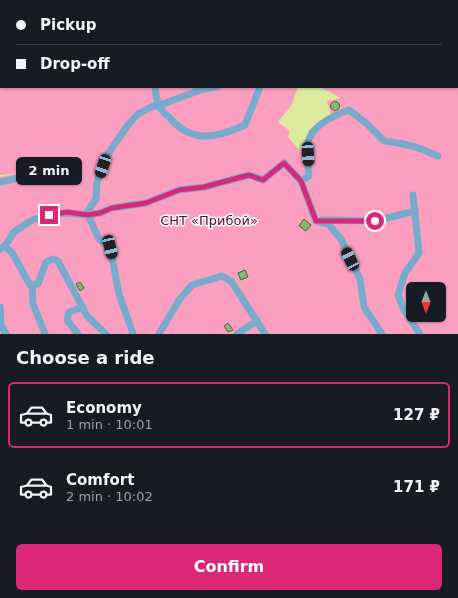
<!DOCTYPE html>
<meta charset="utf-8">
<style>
body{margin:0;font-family:"DejaVu Sans",sans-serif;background:#20242c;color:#f1f3f6;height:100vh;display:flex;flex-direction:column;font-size:15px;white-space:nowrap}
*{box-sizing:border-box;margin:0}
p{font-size:13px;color:#9ea1a6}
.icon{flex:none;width:22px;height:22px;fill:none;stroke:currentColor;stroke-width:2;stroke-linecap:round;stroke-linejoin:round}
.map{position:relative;height:334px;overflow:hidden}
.sheet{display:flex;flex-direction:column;background:#171b24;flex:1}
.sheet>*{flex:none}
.hud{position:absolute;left:0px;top:0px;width:458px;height:88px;box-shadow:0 1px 3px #0004;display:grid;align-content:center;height:88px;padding:0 16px;background:#171b24}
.needle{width:26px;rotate:180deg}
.controls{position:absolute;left:406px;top:282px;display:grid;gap:8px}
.controls a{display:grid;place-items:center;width:40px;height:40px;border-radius:6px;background:#171b24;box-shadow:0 1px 3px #0004;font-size:20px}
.end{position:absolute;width:18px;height:18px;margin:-9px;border:5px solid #db2777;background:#fff;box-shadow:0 0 0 2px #fff}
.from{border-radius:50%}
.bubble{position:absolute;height:28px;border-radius:6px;background:#171b24;box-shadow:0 1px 3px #0004;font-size:13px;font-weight:700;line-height:28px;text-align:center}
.car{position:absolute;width:12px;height:24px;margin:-12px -6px;border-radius:5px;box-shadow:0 0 3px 1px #0007;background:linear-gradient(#222 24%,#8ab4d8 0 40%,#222 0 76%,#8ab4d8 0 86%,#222 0)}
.hud b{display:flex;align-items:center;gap:14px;height:38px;font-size:15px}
.hud b+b{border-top:1px solid #363941}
.hud i{width:10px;height:10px;background:#f1f3f6}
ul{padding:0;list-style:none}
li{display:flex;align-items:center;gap:12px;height:66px;margin:0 8px 6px;padding:0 8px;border:2px solid transparent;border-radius:6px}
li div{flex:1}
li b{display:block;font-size:15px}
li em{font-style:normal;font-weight:700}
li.selected{border-color:#db2777}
li>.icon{width:36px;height:36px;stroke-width:1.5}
h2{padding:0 16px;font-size:18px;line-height:48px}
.action{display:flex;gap:8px;margin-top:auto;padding:8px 16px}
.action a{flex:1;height:46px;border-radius:6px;background:#db2777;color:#fff;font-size:16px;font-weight:700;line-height:46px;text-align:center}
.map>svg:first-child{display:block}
.green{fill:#fa9fc0;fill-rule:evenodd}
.building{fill:#89b577;stroke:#426a2f}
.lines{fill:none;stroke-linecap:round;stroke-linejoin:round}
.path{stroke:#88925c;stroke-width:1;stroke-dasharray:1 3;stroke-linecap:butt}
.minor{stroke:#78abcb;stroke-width:7}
.route{stroke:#db2777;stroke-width:5}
.labels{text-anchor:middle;stroke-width:3;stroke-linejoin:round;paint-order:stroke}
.park-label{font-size:13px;fill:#590b31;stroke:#fff}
</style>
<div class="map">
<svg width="458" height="334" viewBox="0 0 458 334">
<rect width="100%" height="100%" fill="#dcea9e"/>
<g class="green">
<path d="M0 0 2 1 1 87H298L291 106 278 122 290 131 288 137 300 151 306 146 309 130 331 115 327 101 341 98 320 87H457L458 59V334H0V177L18 173 0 175ZM413 289H439V315H413Z"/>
<polygon points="53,0 410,0 52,1"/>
</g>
<g class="building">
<circle cx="335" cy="106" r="4.5"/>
<polygon points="304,219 311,225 306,231 299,226"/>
<polygon points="245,270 248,277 241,280 238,273"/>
<polygon points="80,282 84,288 80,291 76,284"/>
<polygon points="228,323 233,330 228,332 224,326"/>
</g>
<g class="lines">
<g class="path">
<polyline points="8,0 10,1"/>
<polyline points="47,1 48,0"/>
<polyline points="422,1 422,0"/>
<polyline points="457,48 458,48"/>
</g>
<g class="minor">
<polyline points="164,1 164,0"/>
<polyline points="198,1 199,0"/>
<path d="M155 87C156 93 156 100 159 105 161 110 165 114 169 117 191 144 217 138 245 125L260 87"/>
<path d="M301 181 309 176C308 165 305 149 309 139 315 124 335 115 349 110L366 123 384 141C405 143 420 147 438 156"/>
<polyline points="0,182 40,173 50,174"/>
<polyline points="413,195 419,253 405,273 398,295 404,310 420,334"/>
<polyline points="322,220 375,221 415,211"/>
<polyline points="5,246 13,254 30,285 38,284 46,262 53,259 58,261 87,316 106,334"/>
<polyline points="0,249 5,246 14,232 32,220 49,215 67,213 88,215 100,213 112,208 146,203 179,190 205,187 249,175 263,180 284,163 301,181 316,221 328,224 341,239 360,279 364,307 382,334"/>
<polyline points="32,285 33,304 45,334"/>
<polyline points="0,307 1,325 6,334"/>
<polyline points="78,334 67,320 69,312 83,307"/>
<polyline points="133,334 119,294 110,247 99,239 88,215 87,212 96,199 97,182 105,158 128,125 138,114 151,107 163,104 203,89 217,87"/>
<polyline points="159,334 179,300 192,285 222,276 231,281 265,334"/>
<polyline points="237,334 257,321"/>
</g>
</g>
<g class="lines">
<polyline class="route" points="49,215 67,212 88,215 100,213 112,208 146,203 179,190 204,187 249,175 263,180 284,163 301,181 316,221 375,221"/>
</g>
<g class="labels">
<g class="park-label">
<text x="209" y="225">СНТ «Прибой»</text>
</g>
</g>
</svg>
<div class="controls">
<a><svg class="needle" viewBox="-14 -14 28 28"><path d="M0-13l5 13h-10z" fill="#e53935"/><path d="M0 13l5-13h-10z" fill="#9ea1a6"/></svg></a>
</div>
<i class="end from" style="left:375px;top:221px"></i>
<i class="end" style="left:49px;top:215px"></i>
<div class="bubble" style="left:16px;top:157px;width:66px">2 min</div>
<i class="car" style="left:308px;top:154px;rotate:177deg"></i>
<i class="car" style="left:103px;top:166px;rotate:198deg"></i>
<i class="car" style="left:110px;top:247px;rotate:167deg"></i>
<i class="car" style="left:350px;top:259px;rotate:334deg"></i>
<div class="hud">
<b><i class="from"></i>Pickup</b>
<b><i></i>Drop-off</b>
</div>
</div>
<section class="sheet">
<h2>Choose a ride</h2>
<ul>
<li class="selected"><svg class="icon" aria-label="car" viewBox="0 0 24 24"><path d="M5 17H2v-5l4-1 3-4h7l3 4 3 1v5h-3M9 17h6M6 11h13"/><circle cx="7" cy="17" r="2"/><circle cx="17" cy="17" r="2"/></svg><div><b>Economy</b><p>1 min · 10:01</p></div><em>127 ₽</em></li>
<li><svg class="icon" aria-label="car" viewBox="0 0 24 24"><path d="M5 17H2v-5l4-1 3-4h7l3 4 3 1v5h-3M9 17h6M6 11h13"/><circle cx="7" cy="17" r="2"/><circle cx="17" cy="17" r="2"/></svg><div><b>Comfort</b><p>2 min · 10:02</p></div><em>171 ₽</em></li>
</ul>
<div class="action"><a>Confirm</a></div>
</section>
